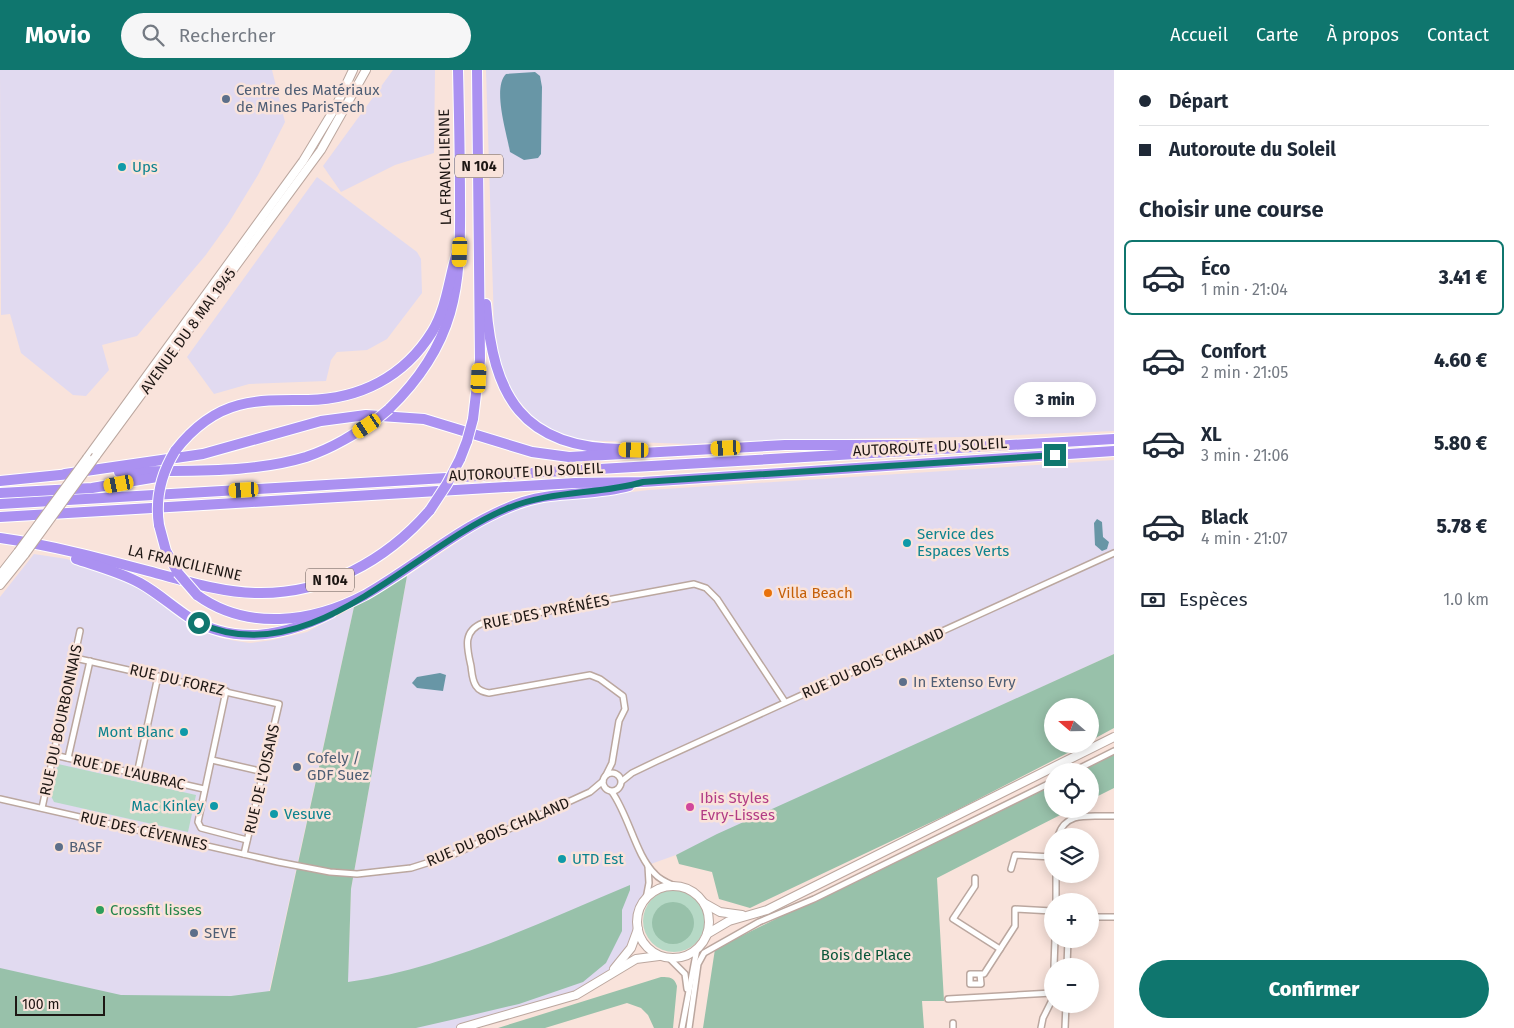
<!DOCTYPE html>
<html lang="fr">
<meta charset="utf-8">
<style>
body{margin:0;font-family:"Fira Sans",sans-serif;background:#f6f6f7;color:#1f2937;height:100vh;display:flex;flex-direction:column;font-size:19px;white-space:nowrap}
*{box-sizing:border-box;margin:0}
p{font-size:16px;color:#747a83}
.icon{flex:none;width:28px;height:28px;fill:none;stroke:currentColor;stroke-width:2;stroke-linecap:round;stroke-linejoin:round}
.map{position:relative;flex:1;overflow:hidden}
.drawer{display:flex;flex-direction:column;background:#fff;width:400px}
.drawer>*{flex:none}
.guide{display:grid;align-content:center;height:110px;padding:0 25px;background:#fff}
.needle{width:32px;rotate:290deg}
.buttons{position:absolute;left:1044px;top:628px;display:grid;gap:10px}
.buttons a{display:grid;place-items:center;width:55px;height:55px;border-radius:50%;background:#fff;box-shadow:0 2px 12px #0003;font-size:25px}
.scale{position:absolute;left:15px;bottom:12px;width:90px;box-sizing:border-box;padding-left:5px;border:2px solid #1e1714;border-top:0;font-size:14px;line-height:18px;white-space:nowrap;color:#1e1714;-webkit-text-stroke:4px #f9e3db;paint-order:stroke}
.end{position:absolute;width:22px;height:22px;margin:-11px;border:6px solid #0f766e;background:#fff;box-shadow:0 0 0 2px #fff}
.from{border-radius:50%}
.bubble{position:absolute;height:35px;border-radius:18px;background:#fff;box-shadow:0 2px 12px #0003;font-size:16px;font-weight:800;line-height:35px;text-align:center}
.car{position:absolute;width:15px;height:30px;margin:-15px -8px;border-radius:6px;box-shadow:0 0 4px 1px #0007;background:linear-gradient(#f5c518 24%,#345 0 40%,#f5c518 0 76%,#345 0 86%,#f5c518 0)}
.guide b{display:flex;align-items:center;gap:18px;height:48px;font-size:19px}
.guide b+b{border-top:1px solid #e0e1e3}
.guide i{width:12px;height:12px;background:#1f2937}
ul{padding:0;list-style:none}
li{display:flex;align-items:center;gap:15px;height:75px;margin:0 10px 8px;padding:0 15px;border:2px solid transparent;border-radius:8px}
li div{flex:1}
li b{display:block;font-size:19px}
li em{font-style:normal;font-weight:800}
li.current{border-color:#0f766e}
li>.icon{width:45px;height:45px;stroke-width:1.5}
h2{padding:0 25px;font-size:22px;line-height:60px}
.pay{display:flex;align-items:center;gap:12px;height:55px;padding:0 25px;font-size:19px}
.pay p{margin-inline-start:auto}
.action{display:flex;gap:10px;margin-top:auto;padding:10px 25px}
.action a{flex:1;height:58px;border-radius:30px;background:#0f766e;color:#fff;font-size:20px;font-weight:800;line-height:58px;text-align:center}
header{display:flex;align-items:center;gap:30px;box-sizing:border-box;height:70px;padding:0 25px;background:#0f766e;color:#fff}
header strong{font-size:24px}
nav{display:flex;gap:28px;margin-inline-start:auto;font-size:18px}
.search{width:350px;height:45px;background:#f6f6f7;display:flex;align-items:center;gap:12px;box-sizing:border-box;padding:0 18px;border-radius:28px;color:#747a83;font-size:19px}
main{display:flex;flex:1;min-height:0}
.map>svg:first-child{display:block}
.commercial{fill:#e1daf0}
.green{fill:#b6d9c6}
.forest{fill:#98c1aa}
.water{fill:#6896a6}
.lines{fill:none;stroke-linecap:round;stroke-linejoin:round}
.street-casing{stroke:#bba79f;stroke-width:8}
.secondary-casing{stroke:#bba79f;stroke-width:10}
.highway-casing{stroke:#fff;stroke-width:12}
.street{stroke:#fff;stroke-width:5}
.secondary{stroke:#fff;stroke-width:8}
.highway{stroke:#ab91f1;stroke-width:10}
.secondary-bridge-casing{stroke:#bba79f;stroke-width:10;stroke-linecap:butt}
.highway-bridge-casing{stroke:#fff;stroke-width:12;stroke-linecap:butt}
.secondary-bridge{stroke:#fff;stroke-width:8}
.highway-bridge{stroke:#ab91f1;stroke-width:10}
.route{stroke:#0f766e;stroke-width:6}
.service-dot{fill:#5c6f8a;stroke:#f9e3db;stroke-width:2}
.culture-dot{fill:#0f9aa8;stroke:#f9e3db;stroke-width:2}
.food-dot{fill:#e8710a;stroke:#f9e3db;stroke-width:2}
.hotel-dot{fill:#d1479c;stroke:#f9e3db;stroke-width:2}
.leisure-dot{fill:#2e9e5b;stroke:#f9e3db;stroke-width:2}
.labels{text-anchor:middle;stroke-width:5;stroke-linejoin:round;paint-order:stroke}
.shield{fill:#f9e3db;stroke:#605450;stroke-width:1}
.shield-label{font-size:14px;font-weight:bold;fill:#1e1714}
.service-label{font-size:15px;fill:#4e5e75;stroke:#f9e3db;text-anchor:start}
.culture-label{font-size:15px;fill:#0d838f;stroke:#f9e3db;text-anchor:start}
.street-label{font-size:15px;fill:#1e1714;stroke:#f9e3db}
.food-label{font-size:15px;fill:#c56008;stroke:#f9e3db;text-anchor:start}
.hotel-label{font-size:15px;fill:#b23c85;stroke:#f9e3db;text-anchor:start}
.leisure-label{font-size:15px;fill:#27864d;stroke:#f9e3db;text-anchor:start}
.park-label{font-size:15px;fill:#095538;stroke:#f9e3db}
</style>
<header>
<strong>Movio</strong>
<div class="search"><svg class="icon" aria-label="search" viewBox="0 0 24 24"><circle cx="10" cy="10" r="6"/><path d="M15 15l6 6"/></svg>Rechercher</div>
<nav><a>Accueil</a><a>Carte</a><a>À propos</a><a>Contact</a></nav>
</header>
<main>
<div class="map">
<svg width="1114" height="958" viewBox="0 0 1114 958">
<rect width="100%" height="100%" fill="#f9e3db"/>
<g class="commercial">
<polygon points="0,0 272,0 285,52 258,105 228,154 205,186 137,266 102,275 109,300 86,326 73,325 21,283 10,244 1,245"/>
<polygon points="393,0 435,0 434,83 395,95 341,122 323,96"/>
<polygon points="486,0 1114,0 1114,361 966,367 782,370 689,374 576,370 553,361 533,347 519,331 508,314 500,291 494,254"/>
<polygon points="317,107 417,182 421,189 422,223 387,269 367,280 337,282 331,290 326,311 249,314 214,324 187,287"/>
<polygon points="1114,390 1114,584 676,785 648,795 646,828 638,842 638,859 634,872 604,909 576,924 458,958 346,958 351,819 407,506 483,455 516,440 538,433 649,420"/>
<polygon points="34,484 67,489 141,518 187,552 221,568 236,571 250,573 273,570 307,562 354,537 261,958 0,958 0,527"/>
</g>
<g class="green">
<polygon points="58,694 196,725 188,762 54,732 51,726"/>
<circle cx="674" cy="851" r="31"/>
</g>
<g class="forest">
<path d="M407 506 351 819 348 912C446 898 539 853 630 815V820L622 840V861L606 893 583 912 519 934 451 950 416 958H0V898L121 925 231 926 270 921 354 537Z"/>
<polygon points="1114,584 1114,658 1090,671 1090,636 1052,636 1052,674 1085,674 957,740 750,838 719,829 712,802 679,794 676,785 717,764"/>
<polygon points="1114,683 1114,718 1090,730 1090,701 1077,701"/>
<polygon points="1052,713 1052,739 1072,739 937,808 944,931 922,931 924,958 703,958 715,879"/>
<circle cx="673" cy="853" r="21"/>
<path d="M661 907C670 907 674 907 677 916L673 958H654L648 945 641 938 627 933 545 958H498Z"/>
</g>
<g class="water">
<path d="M535 2 540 6 542 17 541 84 538 88 524 90 510 82C507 64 492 18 506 4Z"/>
<polygon points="1097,449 1102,452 1103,467 1109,472 1107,479 1102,481 1095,475 1094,453"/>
<polygon points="440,603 446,605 443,621 417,618 412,613 417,607"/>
</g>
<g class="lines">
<defs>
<g id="street">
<polyline points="75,588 279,634 244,784"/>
<polyline points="226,621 198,752 201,758 247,770"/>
<polyline points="54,685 204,719"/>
<polyline points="68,688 90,591"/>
<polyline points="212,690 264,702"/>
<polyline points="1074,701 1114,681"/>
<circle cx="612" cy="712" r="9"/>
<polyline points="137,704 158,606"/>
<path d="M606 705 612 693 619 651 625 639 623 626 600 609 590 605 489 623C484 622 479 621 476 616 472 610 472 603 471 596 467 578 462 561 483 553L694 514 706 518 717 529 785 632"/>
<polyline points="622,711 632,703 657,691 1114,483"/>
<path d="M612 722C629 746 636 786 655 804 660 810 668 813 675 816"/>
<polyline points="0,729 278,792 330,802 357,804 411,798 452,785 590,722 603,711"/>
<polyline points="42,738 80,561"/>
<path d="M1058 766C1066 740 1091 747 1114 746"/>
<polyline points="1011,799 1015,785 1052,787"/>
<polyline points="975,808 975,816 953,849 1000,879"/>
<polyline points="646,829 649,813 648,796"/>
<polyline points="1056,831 1056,804"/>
<polyline points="1090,847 1114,847"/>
<polyline points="669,888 685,904 687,919"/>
<polyline points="1054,896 1055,869"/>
<polyline points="1067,896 1068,869"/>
<polyline points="980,904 981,914 970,914 970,904 984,904 1015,856 1015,839 1052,841"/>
<polyline points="948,929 1052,923"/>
<polyline points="953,953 953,958"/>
<polyline points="682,958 697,879"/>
<polyline points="689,958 698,894 704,883 759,852 814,829 1052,712"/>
<polyline points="1041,958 1043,948 1052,930"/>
<polyline points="1065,958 1066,934"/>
</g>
<g id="secondary">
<polyline points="96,386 321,80 366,0"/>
<polyline points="87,388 303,91 335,38 353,0"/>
<polyline points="0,505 18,482"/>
<polyline points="0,515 25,484"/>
<circle cx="673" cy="852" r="36"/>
<polyline points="704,833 720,842 742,845"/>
<polyline points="707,864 729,851 767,840 1114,667"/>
<polyline points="614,899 631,878 638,859"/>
<polyline points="461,958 576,925 636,889 659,886"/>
</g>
<g id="highway">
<path d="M486 234C493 326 522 378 622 379"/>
<path d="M389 339C456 274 461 218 460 130 460 87 459 43 458 0"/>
<polyline points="473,349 480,290 477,0"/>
<path d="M175 381C192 359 212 342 239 335 261 329 285 330 308 330 360 329 404 307 432 262 449 234 449 201 461 171"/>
<polyline points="460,389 467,371"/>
<path d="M119 402C180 399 247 405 306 387 333 378 355 364 377 349"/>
<polyline points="65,404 203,384 321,351 366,345 424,349 532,382 569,387 785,375 928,375"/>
<polyline points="0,411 70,404"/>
<polyline points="0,423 92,418 163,406"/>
<polyline points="0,434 1114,369"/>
<polyline points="0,447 575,413 643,412 1114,381"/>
<polyline points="159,455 166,481 178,503"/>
<path d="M0 468C50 475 99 488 148 501 183 510 218 522 255 523 324 525 386 491 430 440"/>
<path d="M76 489C97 496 120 502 140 513 158 523 173 537 190 548 236 576 285 566 331 543"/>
<path d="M197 525C247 561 312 553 365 525 418 495 464 452 523 432 557 421 595 426 629 416"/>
</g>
</defs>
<use href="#street" class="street-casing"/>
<use href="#secondary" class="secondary-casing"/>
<use href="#highway" class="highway-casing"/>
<use href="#street" class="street"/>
<use href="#secondary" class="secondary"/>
<use href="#highway" class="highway"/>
<defs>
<g id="secondary-bridge">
<polyline points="18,482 87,388"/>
<polyline points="25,484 96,386"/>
</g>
<g id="highway-bridge">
<polyline points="377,349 389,339"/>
<polyline points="467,371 473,349"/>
<polyline points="430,440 447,414 460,389"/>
<path d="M159 455C155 428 161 404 175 381"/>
<polyline points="178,503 197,525"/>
</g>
</defs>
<use href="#secondary-bridge" class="secondary-bridge-casing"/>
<use href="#highway-bridge" class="highway-bridge-casing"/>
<use href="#secondary-bridge" class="secondary-bridge"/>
<use href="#highway-bridge" class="highway-bridge"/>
</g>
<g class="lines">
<path class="route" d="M199 553C310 604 412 478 506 439 550 420 598 425 643 412L1055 385"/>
</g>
<g class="service-dot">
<circle cx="226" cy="29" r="5"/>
<circle cx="903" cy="612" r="5"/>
<circle cx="297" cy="697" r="5"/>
<circle cx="59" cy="777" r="5"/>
<circle cx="194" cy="863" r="5"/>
</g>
<g class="culture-dot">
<circle cx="122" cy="97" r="5"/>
<circle cx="907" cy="473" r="5"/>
<circle cx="184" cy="662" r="5"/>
<circle cx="214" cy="736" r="5"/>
<circle cx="274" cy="744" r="5"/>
<circle cx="562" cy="789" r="5"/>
</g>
<circle class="food-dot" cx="768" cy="523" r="5"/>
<circle class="hotel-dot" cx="690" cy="737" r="5"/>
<circle class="leisure-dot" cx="100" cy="840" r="5"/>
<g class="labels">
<g class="shield">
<rect x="455" y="84.5" width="48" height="23" rx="4"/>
<rect x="306" y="498.5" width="48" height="23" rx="4"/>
</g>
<g class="shield-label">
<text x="479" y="101">N 104</text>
<text x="330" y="515">N 104</text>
</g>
<g class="service-label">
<text x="236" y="25">Centre des Matériaux<tspan x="236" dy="17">de Mines ParisTech</tspan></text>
<text x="913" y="617">In Extenso Evry</text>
<text x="307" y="693">Cofely /<tspan x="307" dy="17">GDF Suez</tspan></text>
<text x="69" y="782">BASF</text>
<text x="204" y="868">SEVE</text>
</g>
<g class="culture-label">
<text x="132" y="102">Ups</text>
<text x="917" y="469">Service des<tspan x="917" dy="17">Espaces Verts</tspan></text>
<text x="174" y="667" text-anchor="end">Mont Blanc</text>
<text x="204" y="741" text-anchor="end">Mac Kinley</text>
<text x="284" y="749">Vesuve</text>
<text x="572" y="794">UTD Est</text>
</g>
<g class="street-label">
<text transform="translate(445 97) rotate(-91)" y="5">LA FRANCILIENNE</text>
<text transform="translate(188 261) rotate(-54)" y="5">AVENUE DU 8 MAI 1945</text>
<text transform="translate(930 377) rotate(-3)" y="5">AUTOROUTE DU SOLEIL</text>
<text transform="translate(526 402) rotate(-3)" y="5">AUTOROUTE DU SOLEIL</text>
<text transform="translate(185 493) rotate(13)" y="5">LA FRANCILIENNE</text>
<text transform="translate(546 542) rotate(-11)" y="5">RUE DES PYRÉNÉES</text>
<text transform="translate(873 593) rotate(-24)" y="5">RUE DU BOIS CHALAND</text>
<text transform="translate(177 610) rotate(13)" y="5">RUE DU FOREZ</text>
<text transform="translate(61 650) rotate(-78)" y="5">RUE DU BOURBONNAIS</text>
<text transform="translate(129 702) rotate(13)" y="5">RUE DE L'AUBRAC</text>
<text transform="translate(262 709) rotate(-77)" y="5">RUE DE L'OISANS</text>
<text transform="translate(144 761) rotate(13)" y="5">RUE DES CÉVENNES</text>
<text transform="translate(498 762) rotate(-23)" y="5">RUE DU BOIS CHALAND</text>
</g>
<g class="food-label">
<text x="778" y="528">Villa Beach</text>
</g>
<g class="hotel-label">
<text x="700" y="733">Ibis Styles<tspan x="700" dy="17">Evry-Lisses</tspan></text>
</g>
<g class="leisure-label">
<text x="110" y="845">Crossfit lisses</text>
</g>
<g class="park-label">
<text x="866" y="890">Bois de Place</text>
</g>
</g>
</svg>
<div class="buttons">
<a><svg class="needle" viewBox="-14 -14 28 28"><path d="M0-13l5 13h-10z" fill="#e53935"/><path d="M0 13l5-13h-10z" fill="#747a83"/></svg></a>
<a><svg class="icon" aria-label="locate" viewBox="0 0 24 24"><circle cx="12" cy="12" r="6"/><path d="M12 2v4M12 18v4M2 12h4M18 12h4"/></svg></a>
<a><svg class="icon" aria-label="layers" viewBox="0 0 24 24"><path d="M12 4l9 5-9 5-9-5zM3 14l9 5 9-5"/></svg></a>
<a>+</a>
<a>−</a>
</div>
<div class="scale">100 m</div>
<i class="end from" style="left:199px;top:553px"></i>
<i class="end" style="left:1055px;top:385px"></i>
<div class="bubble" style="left:1014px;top:312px;width:82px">3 min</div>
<i class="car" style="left:460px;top:182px;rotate:182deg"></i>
<i class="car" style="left:479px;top:308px;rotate:3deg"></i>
<i class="car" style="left:367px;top:356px;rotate:236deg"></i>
<i class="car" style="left:726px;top:378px;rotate:267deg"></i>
<i class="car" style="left:634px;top:380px;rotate:271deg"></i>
<i class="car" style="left:119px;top:414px;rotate:259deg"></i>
<i class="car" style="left:244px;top:420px;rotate:267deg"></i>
</div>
<section class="drawer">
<div class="guide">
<b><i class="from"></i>Départ</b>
<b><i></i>Autoroute du Soleil</b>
</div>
<h2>Choisir une course</h2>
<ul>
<li class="current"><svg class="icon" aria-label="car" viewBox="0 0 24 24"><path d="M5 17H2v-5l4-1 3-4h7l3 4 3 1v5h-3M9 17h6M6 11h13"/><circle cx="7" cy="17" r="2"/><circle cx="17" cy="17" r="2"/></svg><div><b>Éco</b><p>1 min · 21:04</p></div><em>3.41 €</em></li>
<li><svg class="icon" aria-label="car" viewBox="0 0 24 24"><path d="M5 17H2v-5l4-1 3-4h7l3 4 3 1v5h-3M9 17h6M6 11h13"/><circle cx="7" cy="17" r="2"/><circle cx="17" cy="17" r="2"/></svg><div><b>Confort</b><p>2 min · 21:05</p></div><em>4.60 €</em></li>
<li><svg class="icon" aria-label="car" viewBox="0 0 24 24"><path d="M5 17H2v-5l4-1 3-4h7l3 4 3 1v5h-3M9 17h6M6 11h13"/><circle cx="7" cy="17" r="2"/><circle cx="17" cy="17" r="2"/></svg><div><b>XL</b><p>3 min · 21:06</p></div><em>5.80 €</em></li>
<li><svg class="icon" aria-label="car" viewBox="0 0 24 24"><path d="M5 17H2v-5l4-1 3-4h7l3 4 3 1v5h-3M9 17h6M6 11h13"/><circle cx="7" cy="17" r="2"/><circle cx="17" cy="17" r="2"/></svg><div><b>Black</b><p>4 min · 21:07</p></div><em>5.78 €</em></li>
</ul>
<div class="pay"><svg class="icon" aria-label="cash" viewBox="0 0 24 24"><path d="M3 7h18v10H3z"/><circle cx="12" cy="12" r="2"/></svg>Espèces<p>1.0 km</p></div>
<div class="action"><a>Confirmer</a></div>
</section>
</main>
